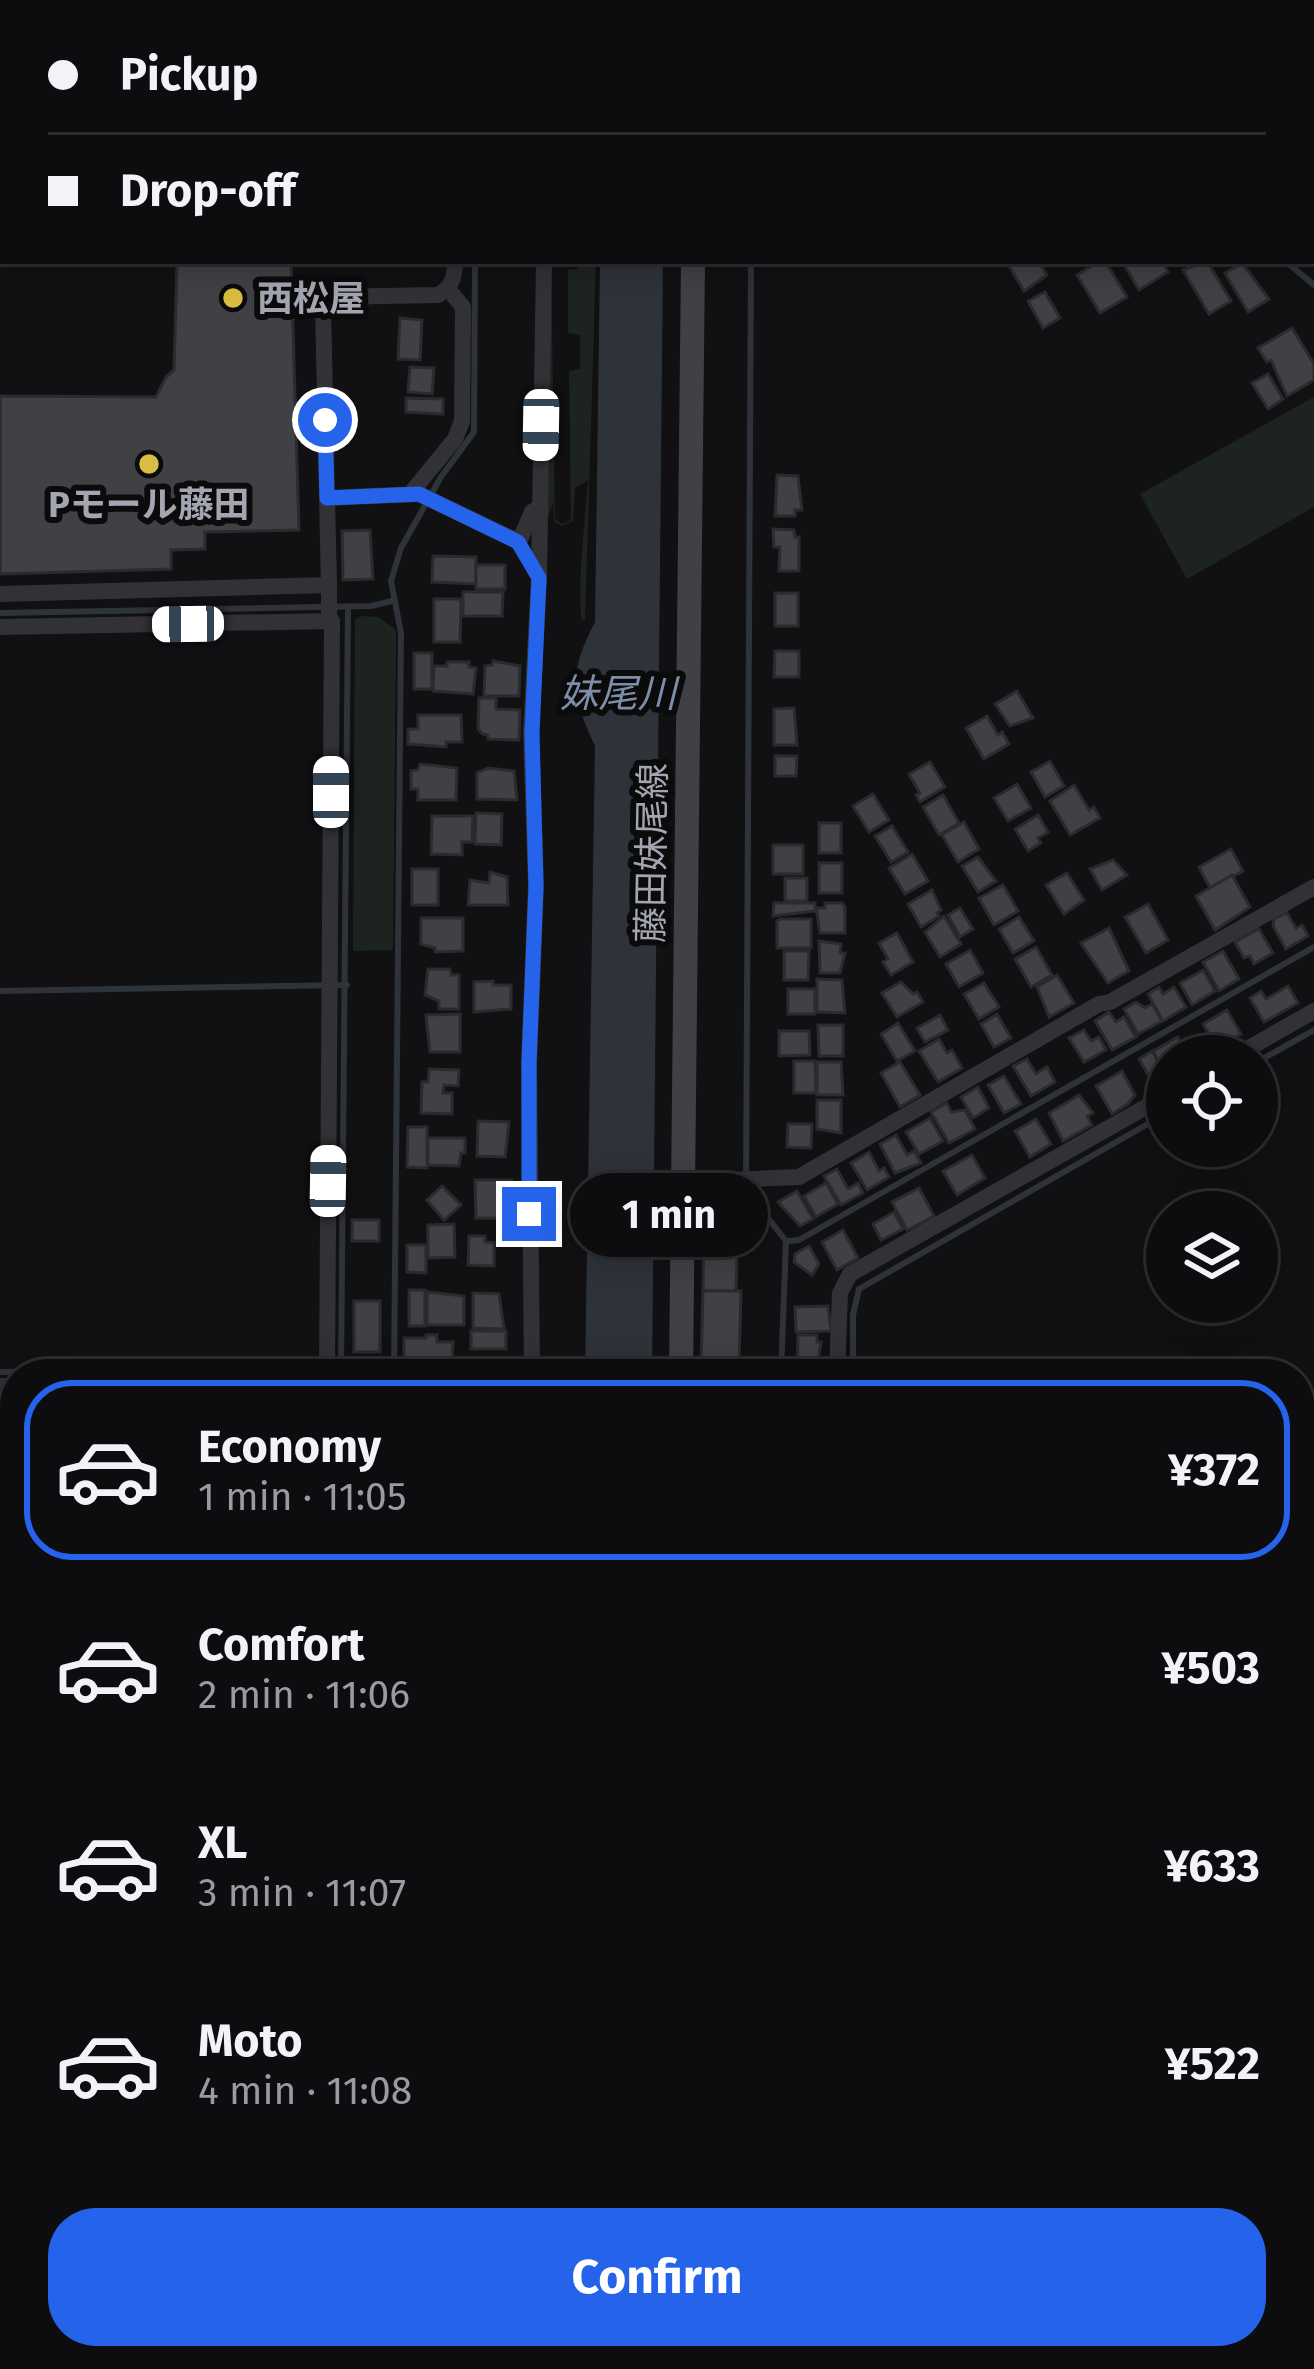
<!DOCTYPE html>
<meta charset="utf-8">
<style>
body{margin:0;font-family:"Fira Sans","Noto Sans JP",sans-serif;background:#1b1a1c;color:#f1f3f6;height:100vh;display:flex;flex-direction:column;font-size:45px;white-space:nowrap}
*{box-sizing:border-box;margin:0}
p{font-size:39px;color:#9a9b9e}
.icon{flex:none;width:66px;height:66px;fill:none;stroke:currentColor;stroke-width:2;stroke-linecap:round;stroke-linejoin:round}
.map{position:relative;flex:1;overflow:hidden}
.side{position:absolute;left:0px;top:1359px;width:1314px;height:1011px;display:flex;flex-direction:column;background:#0d0c0e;border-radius:48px 48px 0 0;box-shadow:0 6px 30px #0003,0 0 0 3px #2d2c2e}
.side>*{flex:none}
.banner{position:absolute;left:0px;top:0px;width:1314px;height:264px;box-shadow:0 6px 30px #0003,0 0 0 3px #2d2c2e;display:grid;align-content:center;height:264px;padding:0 48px;background:#0d0c0e}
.controls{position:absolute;left:1146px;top:1035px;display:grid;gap:24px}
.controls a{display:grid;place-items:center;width:132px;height:132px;border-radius:50%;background:#0d0c0e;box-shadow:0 6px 30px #0003,0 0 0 3px #2d2c2e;font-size:60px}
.end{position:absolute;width:54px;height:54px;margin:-27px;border:15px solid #2563eb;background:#fff;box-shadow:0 0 0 6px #fff}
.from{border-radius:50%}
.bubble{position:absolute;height:84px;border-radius:42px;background:#0d0c0e;box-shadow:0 6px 30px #0003,0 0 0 3px #2d2c2e;font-size:39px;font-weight:700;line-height:84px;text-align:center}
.car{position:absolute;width:36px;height:72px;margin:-36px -18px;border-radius:15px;box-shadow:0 0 9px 3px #0007;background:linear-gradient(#fff 24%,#345 0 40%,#fff 0 76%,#345 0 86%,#fff 0)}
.banner b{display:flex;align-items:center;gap:42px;height:114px;font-size:45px}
.banner b+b{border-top:3px solid #2d2c2e}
.banner i{width:30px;height:30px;background:#f1f3f6}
ul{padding:21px 0 0;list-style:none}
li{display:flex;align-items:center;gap:36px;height:180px;margin:0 24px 18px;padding:0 24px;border:6px solid transparent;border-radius:48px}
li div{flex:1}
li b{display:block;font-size:45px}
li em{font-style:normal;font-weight:700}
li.current{border-color:#2563eb}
li>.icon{width:108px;height:108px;stroke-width:1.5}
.button{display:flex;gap:24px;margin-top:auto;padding:24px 48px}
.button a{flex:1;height:138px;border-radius:48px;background:#2563eb;color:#fff;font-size:48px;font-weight:700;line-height:138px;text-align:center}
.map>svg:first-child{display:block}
.green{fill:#1d241f}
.water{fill:#2e333a}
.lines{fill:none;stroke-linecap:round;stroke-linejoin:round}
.stream{stroke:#2e333a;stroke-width:6}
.building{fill:#404144;stroke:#2b2b2d;stroke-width:3}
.minor{stroke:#323236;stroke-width:16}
.tertiary{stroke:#323236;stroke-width:21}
.secondary{stroke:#404146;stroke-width:24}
.route{stroke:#2563eb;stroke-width:15}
.poi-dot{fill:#d9bc41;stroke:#0c0b0c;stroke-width:4.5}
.labels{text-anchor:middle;stroke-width:12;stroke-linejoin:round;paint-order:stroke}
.poi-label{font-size:36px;font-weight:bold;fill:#a3a6b1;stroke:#0c0b0c;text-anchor:start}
.street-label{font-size:36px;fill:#a3a6b1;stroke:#0c0b0c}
.water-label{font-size:39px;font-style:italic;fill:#7e8ea8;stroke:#0c0b0c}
</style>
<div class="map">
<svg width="1314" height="2369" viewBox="0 0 1314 2369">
<rect width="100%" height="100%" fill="#111012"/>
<g class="green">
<path d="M551 261 555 519 562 524 571 520 569 371 580 369V335L568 333V270L577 269 578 261H596L585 622 581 617C578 571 585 527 588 480L575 488 573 521 561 526 554 521 553 502 546 525Z"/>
<polygon points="1314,397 1314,507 1187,579 1140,494"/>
<polygon points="362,616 378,617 396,630 393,950 353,951 355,620"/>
<polygon points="109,2355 140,2355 145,2366 167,2368 187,2363 200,2355 257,2355 252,2369 109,2369"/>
</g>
<path class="water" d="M600 261H663L652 1374H585L595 746C571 694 568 674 595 622Z"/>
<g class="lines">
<g class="stream">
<polyline points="750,0 750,3"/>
<polyline points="969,0 972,3"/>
<polyline points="474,3 474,0"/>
<polyline points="751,261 746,1190 786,1241 781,1374"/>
<polyline points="1285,261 1314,285"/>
<polyline points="0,613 371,606 392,601"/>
<polyline points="0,991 347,985"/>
<polyline points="1257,1062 1314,1030"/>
<polyline points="786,1241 799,1240 1314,947"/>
<polyline points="0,1372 341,1366"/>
<polyline points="341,1374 348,607"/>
<polyline points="394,1374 401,633 391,581 401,548 441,477 474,432 475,261"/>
<polyline points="853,1374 853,1315 859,1289 1167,1113"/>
<polyline points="1299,1529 1314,1521"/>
<polyline points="0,1749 15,1749"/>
<polyline points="1299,1973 1314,1965"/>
<polyline points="0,2146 15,2145"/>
<polyline points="368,2369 368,2355"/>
<polyline points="727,2369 728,2355"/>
<polyline points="771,2369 775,2355"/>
</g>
</g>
<g class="building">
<polygon points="177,261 291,261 299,530 205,532 205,549 171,550 171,569 0,574 0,396 156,397 166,377 174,370"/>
<polygon points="1006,261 1038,261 1047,275 1024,291"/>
<polygon points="1100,261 1105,261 1127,297 1100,313 1077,275"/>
<polygon points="1122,261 1162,261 1168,272 1139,290"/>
<polygon points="1207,261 1231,301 1209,314 1183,270"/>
<polygon points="1242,263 1269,299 1248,312 1225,273"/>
<polygon points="1045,292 1060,318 1043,328 1028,301"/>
<polygon points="400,318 422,320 420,360 398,359"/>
<polygon points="1292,328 1314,364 1314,380 1287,396 1271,360 1267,362 1258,348"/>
<polygon points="410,367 434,368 432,394 408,392"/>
<polygon points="1268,374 1283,399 1268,409 1252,383"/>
<polygon points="406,398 443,399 443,414 406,412"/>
<polygon points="777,475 798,476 802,510 795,510 795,516 775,516"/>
<polygon points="773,529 794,530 795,537 799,537 799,571 779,571 780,547 774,547"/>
<polygon points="370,530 373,579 343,580 342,531"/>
<polygon points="433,556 476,557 476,584 432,582"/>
<rect x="476" y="565" width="29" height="24"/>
<polygon points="463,592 503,592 502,616 463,616"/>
<rect x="775" y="593" width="23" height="33"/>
<polygon points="434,599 461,599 460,642 434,642"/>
<polygon points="775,651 799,651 799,677 774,677"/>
<rect x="414" y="653" width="18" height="36"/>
<polygon points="493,661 520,666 519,696 484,696 485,666 492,665"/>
<polygon points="447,662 469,662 469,667 476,668 473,694 433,691 434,666 447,666"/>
<polygon points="1017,691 1033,718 1010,726 995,704"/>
<polygon points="479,698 496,698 496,709 520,710 519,740 488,739 488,735 482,734 478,728"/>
<polygon points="794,708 797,745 774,745 774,709"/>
<polygon points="418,715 461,715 462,742 446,742 446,747 408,744 408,729 418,729"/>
<polygon points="987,716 998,735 1002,732 1009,744 984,759 966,728"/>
<polygon points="775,756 797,756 796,776 775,776"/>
<polygon points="1050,761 1064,786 1045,797 1031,772"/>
<polygon points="930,762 945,787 920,802 916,795 920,793 909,774"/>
<polygon points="420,764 457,768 456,800 418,800 418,789 411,789 411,771 418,770"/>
<polygon points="488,768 514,771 517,800 477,799 477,773"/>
<polygon points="1017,784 1031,808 1008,821 994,798"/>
<polygon points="1074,785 1089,810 1094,807 1100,818 1070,835 1050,801"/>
<polygon points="873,794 889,820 869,832 853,806"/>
<polygon points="943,795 959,823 939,835 923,807"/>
<polygon points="476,813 502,814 501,845 475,844"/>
<polygon points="1038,815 1048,832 1038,838 1041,843 1028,851 1015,829"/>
<polygon points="432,816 473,816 472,842 462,842 462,855 431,854"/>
<polygon points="964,822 979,849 958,862 942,835"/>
<rect x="819" y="823" width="22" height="30"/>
<polygon points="892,826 908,852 891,862 875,836"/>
<rect x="773" y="845" width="30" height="29"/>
<polygon points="1231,849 1243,871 1210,888 1199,867"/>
<polygon points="912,854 928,881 905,894 889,868"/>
<polygon points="978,857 996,881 978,892 962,866"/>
<polygon points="1113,860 1127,875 1102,890 1090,869"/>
<rect x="819" y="863" width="23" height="30"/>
<rect x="412" y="869" width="26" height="36"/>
<polygon points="490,872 507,877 508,905 468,905 470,880 489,883"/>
<polygon points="1067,873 1084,900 1064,914 1046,885"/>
<polygon points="1232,875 1250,907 1215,930 1196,896"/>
<rect x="785" y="878" width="22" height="23"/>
<polygon points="1003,885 1018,911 994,925 979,898"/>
<polygon points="932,890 941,910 937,913 939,916 921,927 908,904"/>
<polygon points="774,903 815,903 815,911 773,916"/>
<polygon points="825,903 842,903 845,907 845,933 820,933 816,908 825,908"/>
<polygon points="1148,904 1168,940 1146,953 1125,917"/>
<polygon points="960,908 973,929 960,937 948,915"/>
<polygon points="1287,913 1296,928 1302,925 1308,936 1286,949 1273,926 1274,919"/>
<polygon points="944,916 961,944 940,957 925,932"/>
<polygon points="1019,917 1034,941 1013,953 999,929"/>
<polygon points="421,918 463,918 463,951 435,952 435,948 421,944"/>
<polygon points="781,919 811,919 811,948 777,948 777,921"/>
<polygon points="1109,928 1129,971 1108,983 1081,943"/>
<polygon points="1259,929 1273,953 1254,964 1250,956 1244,958 1235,942"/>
<polygon points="897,933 913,962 891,975 883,962 888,959 879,943"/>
<polygon points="819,941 841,944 840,953 845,953 840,973 820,973"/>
<polygon points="1036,947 1052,975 1031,987 1015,959"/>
<polygon points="970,950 983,973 959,987 946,964"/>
<polygon points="784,951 809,951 808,980 784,980"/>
<polygon points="1223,951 1239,979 1219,991 1203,962"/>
<polygon points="428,969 450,969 451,975 459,975 459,1009 439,1009 439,1001 425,995"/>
<polygon points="1203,970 1215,991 1192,1005 1180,983"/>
<polygon points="1057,975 1074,1003 1049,1017 1037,987"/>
<polygon points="817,979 842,980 845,1013 817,1012"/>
<polygon points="493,981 493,985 511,985 511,1009 474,1012 474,982"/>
<polygon points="901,982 913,994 917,992 923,1002 897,1017 882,993"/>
<polygon points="984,983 999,1007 979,1019 964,994"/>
<polygon points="1288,986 1298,1003 1264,1022 1250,998 1261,991 1266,999"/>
<polygon points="1159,987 1163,994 1174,987 1186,1007 1163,1021 1148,994"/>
<rect x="788" y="989" width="27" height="25"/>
<polygon points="1136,1002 1145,1008 1152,1004 1162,1021 1138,1034 1124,1009"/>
<polygon points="1227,1010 1241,1034 1217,1048 1203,1024"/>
<polygon points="1109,1012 1116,1022 1124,1017 1136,1037 1112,1050 1095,1021"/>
<polygon points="460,1014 460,1052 430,1052 426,1015"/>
<polygon points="997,1014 1011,1038 994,1047 981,1024"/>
<polygon points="940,1015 948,1030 925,1042 917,1028"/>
<polygon points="898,1023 915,1051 897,1061 881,1034"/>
<polygon points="818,1025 843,1025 843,1056 819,1056"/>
<polygon points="1084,1030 1091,1041 1099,1037 1106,1050 1084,1062 1069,1038"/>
<polygon points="779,1031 809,1031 810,1055 779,1056"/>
<polygon points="1178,1037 1189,1056 1167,1056 1167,1077 1153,1051"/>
<polygon points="939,1039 947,1053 952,1050 962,1068 938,1082 919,1051"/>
<polygon points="1152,1051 1167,1078 1154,1085 1139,1059"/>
<polygon points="1027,1059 1036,1074 1047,1067 1055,1082 1031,1096 1013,1066"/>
<polygon points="794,1061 815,1061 816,1093 794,1093"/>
<polygon points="817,1062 841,1062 843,1095 817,1095"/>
<polygon points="900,1062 920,1095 900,1107 881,1073"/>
<polygon points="429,1069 459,1070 458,1086 444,1085 443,1093 452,1093 452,1114 421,1113 422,1082 428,1082"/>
<polygon points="1122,1071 1135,1095 1128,1104 1112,1114 1096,1086"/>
<polygon points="1004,1076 1021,1104 1004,1113 988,1085"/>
<polygon points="978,1087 989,1108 973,1118 961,1097"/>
<polygon points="1079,1095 1093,1113 1087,1116 1092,1125 1063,1141 1049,1113"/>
<polygon points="817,1100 841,1100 841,1133 817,1129"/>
<polygon points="947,1103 951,1112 965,1110 975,1129 949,1143 931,1112"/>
<polygon points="930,1118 943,1141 919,1154 906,1132"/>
<polygon points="1036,1119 1051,1144 1030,1157 1015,1131"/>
<polygon points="478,1121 509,1122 505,1157 477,1156"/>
<polygon points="788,1124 812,1124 811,1148 787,1147"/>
<polygon points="408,1127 427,1127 427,1168 407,1167"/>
<polygon points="896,1135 907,1155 914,1151 921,1163 895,1173 880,1144"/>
<polygon points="428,1138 465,1138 465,1153 461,1153 459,1166 428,1165"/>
<polygon points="869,1152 879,1171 884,1168 889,1177 867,1190 851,1163"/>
<polygon points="972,1155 985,1178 957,1195 943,1171"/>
<polygon points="837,1169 848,1189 858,1183 863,1193 841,1205 824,1176"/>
<polygon points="475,1180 512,1180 512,1218 476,1218"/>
<polygon points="826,1183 838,1204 816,1217 804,1196"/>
<polygon points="442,1186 461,1205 444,1220 427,1200"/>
<polygon points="919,1188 934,1216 907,1230 892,1202"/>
<polygon points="797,1191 813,1219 800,1226 778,1202"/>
<polygon points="894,1212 903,1229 881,1240 873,1224"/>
<polygon points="704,1219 738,1219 736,1291 703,1291"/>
<rect x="352" y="1220" width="27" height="21"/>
<polygon points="454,1224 455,1257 428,1258 428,1225"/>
<polygon points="843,1230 858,1258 837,1270 822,1242"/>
<polygon points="469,1236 485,1236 485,1242 494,1243 494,1266 468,1265"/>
<polygon points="407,1245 426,1245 426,1273 407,1272"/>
<polygon points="809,1246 819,1264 812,1275 794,1262 795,1254"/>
<rect x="409" y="1290" width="16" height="36"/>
<polygon points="703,1291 741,1291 739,1366 701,1366"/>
<polygon points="427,1292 464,1296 464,1325 427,1325"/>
<polygon points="473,1293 499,1294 504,1329 473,1328"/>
<rect x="354" y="1301" width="26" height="51"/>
<polygon points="828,1306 831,1331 796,1332 795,1307"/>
<rect x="471" y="1331" width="35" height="18"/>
<polygon points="426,1335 437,1335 437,1342 453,1342 452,1373 404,1374 404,1338 426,1338"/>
<polygon points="798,1335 817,1335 817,1342 821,1342 816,1374 797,1373"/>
<polygon points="1311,2195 1314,2200 1314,2238 1307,2227 1299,2230 1299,2202"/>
<polygon points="1314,2296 1314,2360 1299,2335 1299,2305"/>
<polygon points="827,2355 878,2355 886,2369 836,2369"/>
<polygon points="881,2355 920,2355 929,2369 890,2369"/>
<polygon points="923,2355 979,2355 955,2369 932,2369"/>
<polygon points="1043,2355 1092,2355 1068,2369 1051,2369"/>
<polygon points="1234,2355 1261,2355 1269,2369 1239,2369"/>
</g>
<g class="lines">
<g class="minor">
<polyline points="1049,0 1051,3"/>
<polyline points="548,3 548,0"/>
<polyline points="0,14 3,14"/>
<polyline points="1311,236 1314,238"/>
<polyline points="410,494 455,439 462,421 463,307 448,289"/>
<path d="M327 498 323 303 327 297 438 295C452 287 455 277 455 261"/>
<polyline points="329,585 329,621"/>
<polyline points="0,594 329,585 327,498 419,494 519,542 532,512 539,508"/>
<polyline points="0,627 332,621 327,1374"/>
<polyline points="1235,1056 1314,1011"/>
<polyline points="684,1182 799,1177 1099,1004 1110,1002 1314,887"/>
<polyline points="532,1374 529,1063 536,886 531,732 539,578 544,261"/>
<polyline points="837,1374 840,1293 850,1274 1167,1095"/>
<polyline points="0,1386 15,1386"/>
<polyline points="1299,1543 1314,1534"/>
<polyline points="1015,2355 1022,2369"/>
<polyline points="1216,2355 1224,2369"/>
<polyline points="389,2369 390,2355"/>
</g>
<polyline class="tertiary" points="0,2124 15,2124"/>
<g class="secondary">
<polyline points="693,0 693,3"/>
<polyline points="681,1374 693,261"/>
<polyline points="640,2369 641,2355"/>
</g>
</g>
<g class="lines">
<polyline class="route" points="325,420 327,498 419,494 518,542 539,578 532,733 536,886 529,1063 529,1214"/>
</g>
<g class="poi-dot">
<circle cx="233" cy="298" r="12"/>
<circle cx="149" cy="464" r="12"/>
</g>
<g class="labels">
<g class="poi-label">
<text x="257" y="311">西松屋</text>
<text x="149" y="517" text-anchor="middle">Pモール藤田</text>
</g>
<g class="street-label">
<text transform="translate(651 853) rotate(-89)" y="13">藤田妹尾線</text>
</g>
<g class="water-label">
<text x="618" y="707">妹尾川</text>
</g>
</g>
</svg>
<div class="controls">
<a><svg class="icon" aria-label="locate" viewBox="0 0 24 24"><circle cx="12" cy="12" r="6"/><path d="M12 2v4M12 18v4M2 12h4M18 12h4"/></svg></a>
<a><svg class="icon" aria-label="layers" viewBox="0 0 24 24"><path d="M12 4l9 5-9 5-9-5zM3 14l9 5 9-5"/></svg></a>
</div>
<i class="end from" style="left:325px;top:420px"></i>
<i class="end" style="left:529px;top:1214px"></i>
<div class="bubble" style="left:570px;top:1173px;width:198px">1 min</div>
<i class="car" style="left:541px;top:425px;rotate:181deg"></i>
<i class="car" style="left:188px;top:624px;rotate:269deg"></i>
<i class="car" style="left:331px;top:792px;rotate:0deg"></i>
<i class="car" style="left:328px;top:1181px;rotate:1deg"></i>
<div class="banner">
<b><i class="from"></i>Pickup</b>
<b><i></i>Drop-off</b>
</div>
<section class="side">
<ul>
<li class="current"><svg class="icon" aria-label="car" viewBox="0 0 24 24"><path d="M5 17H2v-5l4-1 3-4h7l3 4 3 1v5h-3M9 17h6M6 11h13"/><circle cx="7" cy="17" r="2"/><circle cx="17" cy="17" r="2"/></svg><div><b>Economy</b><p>1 min · 11:05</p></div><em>¥372</em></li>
<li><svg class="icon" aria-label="car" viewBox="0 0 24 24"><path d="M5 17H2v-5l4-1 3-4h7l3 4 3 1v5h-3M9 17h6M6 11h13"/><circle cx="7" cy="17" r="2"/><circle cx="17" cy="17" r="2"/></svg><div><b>Comfort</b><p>2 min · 11:06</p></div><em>¥503</em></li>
<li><svg class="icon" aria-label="car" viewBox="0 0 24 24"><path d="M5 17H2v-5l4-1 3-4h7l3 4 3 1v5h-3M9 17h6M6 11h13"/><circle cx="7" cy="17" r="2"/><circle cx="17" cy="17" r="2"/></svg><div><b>XL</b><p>3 min · 11:07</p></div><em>¥633</em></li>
<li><svg class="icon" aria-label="car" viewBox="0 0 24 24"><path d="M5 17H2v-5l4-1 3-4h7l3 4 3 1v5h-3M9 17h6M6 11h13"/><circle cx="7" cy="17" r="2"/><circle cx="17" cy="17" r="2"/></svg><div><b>Moto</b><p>4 min · 11:08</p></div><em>¥522</em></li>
</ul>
<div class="button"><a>Confirm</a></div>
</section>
</div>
